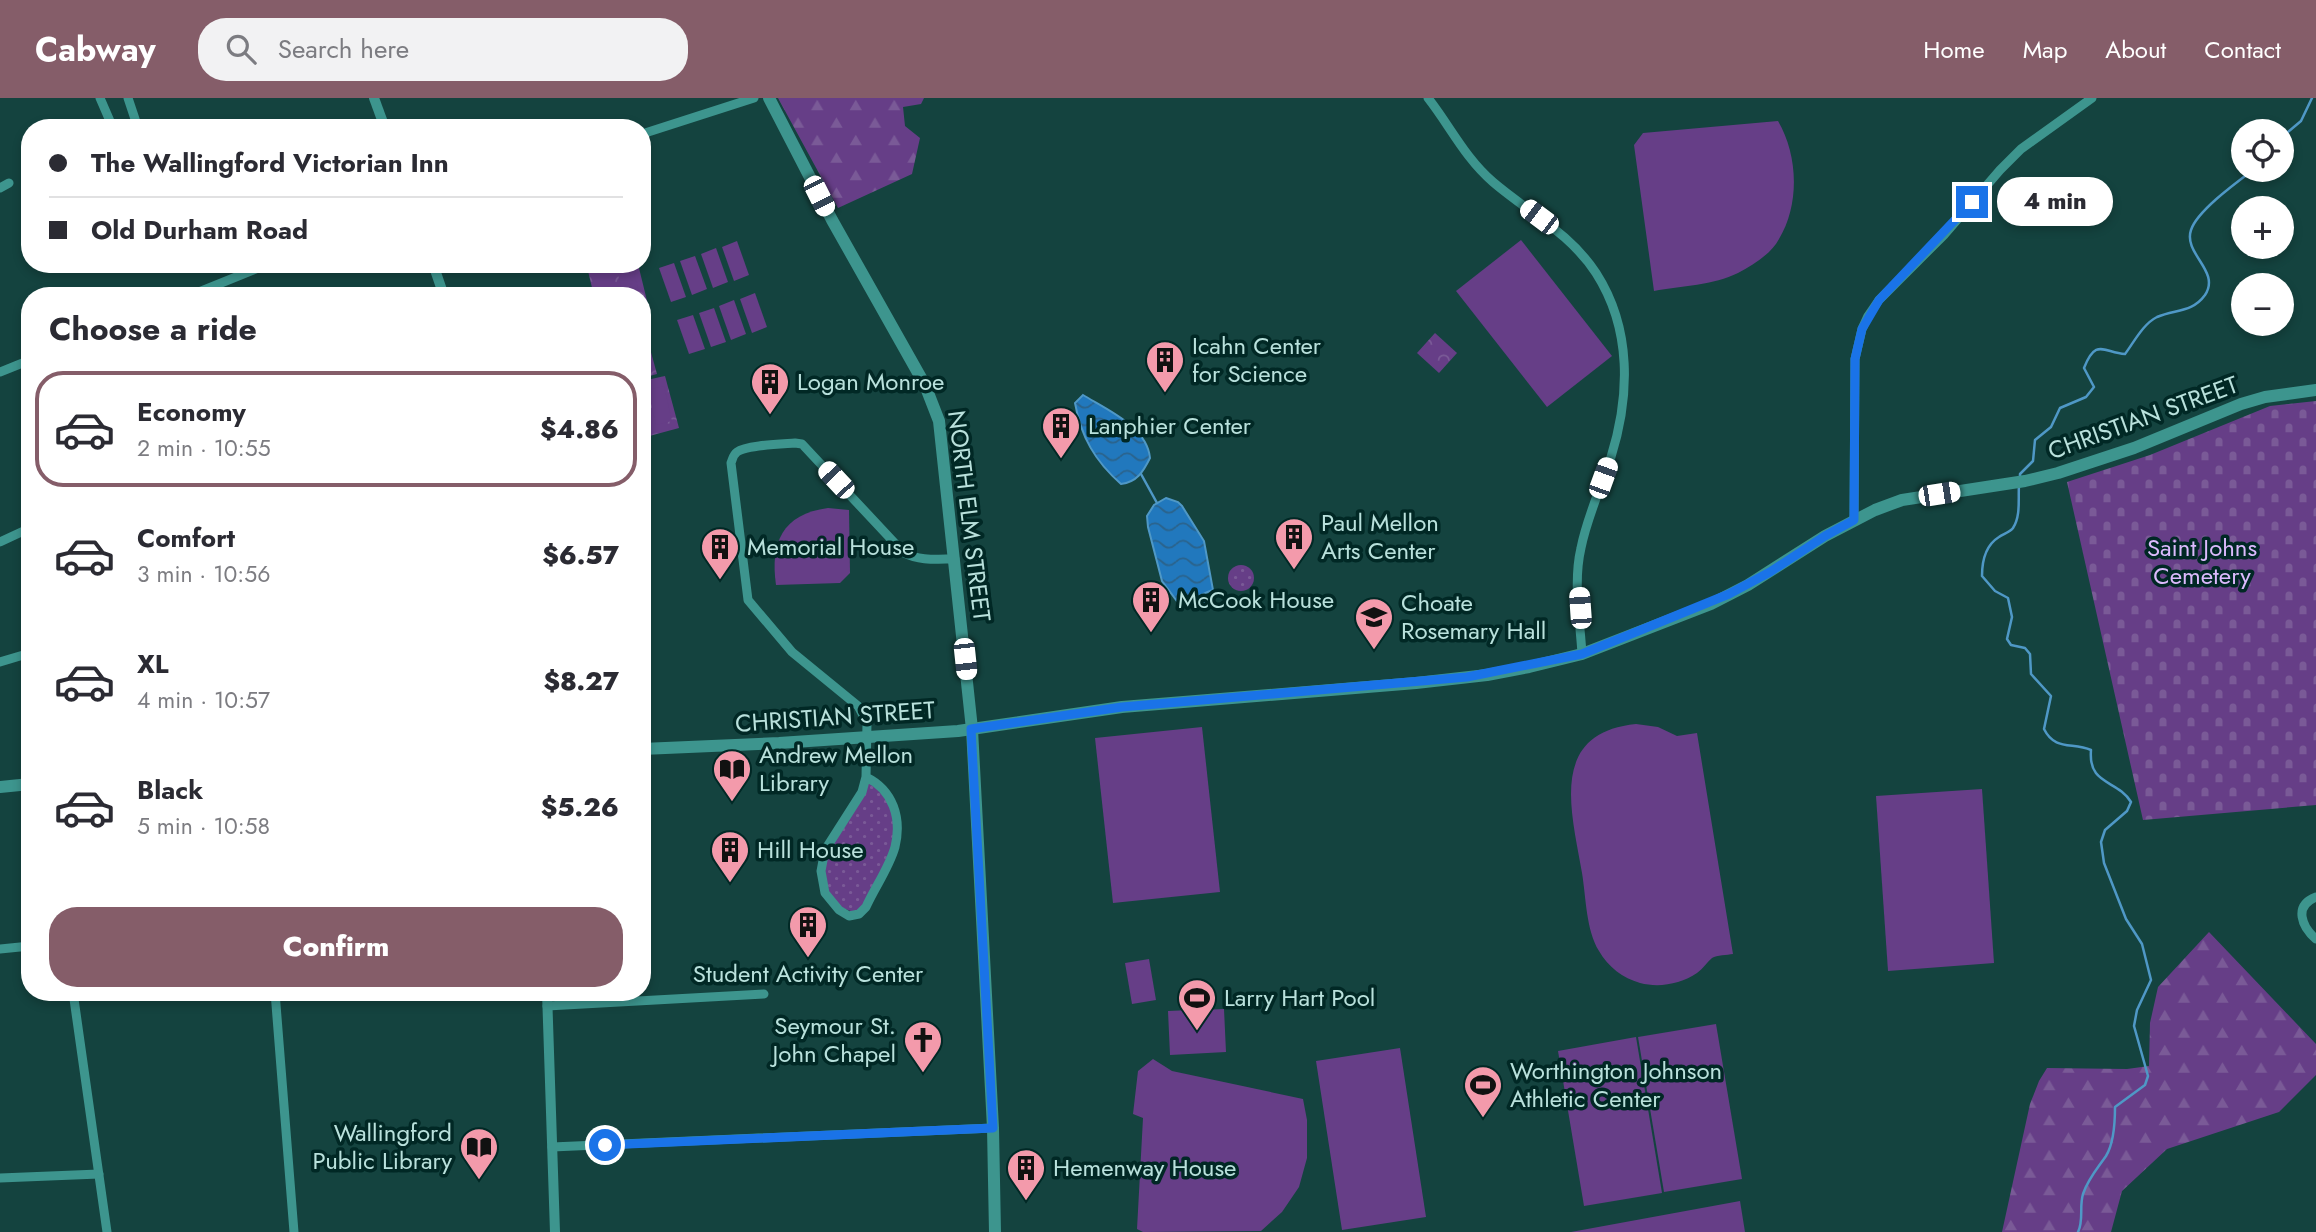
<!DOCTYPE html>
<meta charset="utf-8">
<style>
body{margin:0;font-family:Jost,sans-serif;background:#f2f2f3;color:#2b2b33;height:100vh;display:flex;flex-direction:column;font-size:26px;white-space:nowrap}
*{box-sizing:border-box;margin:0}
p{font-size:23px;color:#7c7c81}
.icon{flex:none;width:38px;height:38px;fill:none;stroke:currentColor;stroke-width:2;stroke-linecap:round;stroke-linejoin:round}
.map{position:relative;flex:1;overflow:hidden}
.panel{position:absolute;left:21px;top:189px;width:630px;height:714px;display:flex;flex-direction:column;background:#fff;border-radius:28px;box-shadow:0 4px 10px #0003}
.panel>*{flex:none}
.hud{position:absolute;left:21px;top:21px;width:630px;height:154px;border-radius:28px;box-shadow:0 4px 10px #0003;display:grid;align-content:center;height:154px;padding:0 28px;background:#fff}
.buttons{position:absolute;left:2231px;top:21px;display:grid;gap:14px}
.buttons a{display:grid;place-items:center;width:63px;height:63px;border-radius:50%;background:#fff;box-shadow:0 4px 10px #0003;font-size:35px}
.end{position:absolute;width:32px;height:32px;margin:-16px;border:9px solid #1a73e8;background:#fff;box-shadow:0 0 0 4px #fff}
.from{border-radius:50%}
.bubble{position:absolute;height:49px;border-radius:24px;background:#fff;box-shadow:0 4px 10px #0003;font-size:23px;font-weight:800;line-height:49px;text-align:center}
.car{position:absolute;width:21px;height:42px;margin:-21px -10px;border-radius:9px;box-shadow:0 0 5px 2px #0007;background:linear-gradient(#fff 24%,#345 0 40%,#fff 0 76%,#345 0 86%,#fff 0)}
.hud b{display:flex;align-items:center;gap:24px;height:66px;font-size:26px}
.hud b+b{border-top:2px solid #e1e1e2}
.hud i{width:18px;height:18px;background:#2b2b33}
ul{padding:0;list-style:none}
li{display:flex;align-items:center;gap:21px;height:116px;margin:0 14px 10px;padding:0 14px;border:4px solid transparent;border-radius:28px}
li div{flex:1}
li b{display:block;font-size:26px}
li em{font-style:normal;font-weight:800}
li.active{border-color:#855d69}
li>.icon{width:63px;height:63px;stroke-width:1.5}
h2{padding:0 28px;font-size:32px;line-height:84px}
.primary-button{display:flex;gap:14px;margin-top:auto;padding:14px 28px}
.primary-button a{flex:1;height:80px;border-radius:28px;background:#855d69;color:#fff;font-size:28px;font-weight:800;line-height:80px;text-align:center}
header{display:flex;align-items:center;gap:42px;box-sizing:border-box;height:98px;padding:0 35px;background:#855d69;color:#fff}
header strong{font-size:33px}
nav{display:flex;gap:38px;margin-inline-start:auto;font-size:24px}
.search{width:490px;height:63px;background:#f2f2f3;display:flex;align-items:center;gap:18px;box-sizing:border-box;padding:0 24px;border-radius:28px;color:#7c7c81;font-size:26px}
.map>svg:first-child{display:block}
.grass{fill:url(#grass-dots)}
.forest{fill:url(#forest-firs)}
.cemetery{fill:url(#cemetery-stones)}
.park{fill:url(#park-crowns)}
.pitch{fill:#663e87}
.water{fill:url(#water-waves);stroke:#4f98c6;stroke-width:2}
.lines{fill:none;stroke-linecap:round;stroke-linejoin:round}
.stream{stroke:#4f98c6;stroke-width:2.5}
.minor{stroke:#3d958e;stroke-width:9}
.tertiary{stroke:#3d958e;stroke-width:10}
.secondary{stroke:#3d958e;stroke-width:12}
.route{stroke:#1a73e8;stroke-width:9}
.labels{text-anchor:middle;stroke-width:7;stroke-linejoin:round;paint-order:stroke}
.poi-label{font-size:24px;fill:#b9e1dc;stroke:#012825;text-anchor:start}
.street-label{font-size:24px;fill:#b9e1dc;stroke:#012825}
.park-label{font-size:24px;fill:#dcbafd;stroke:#012825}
</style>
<header>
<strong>Cabway</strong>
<div class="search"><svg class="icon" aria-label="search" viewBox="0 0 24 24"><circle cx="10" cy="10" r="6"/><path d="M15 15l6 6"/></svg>Search here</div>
<nav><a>Home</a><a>Map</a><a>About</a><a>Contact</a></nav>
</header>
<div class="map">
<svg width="2316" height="1134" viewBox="0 0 2316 1134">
<defs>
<pattern id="grass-dots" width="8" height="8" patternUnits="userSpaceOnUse" patternTransform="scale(1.75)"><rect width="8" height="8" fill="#663e87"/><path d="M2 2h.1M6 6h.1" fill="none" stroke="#7a5a97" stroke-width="1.8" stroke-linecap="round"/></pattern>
<pattern id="forest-firs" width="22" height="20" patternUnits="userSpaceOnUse" patternTransform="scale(1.75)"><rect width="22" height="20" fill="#663e87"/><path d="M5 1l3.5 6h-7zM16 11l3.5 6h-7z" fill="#7a5a97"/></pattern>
<pattern id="cemetery-stones" width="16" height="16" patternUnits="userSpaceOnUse" patternTransform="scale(1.75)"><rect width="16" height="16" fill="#663e87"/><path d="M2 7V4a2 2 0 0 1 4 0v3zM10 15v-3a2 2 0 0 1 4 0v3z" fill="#7a5a97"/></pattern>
<pattern id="park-crowns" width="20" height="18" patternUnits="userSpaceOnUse" patternTransform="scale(1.75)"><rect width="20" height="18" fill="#663e87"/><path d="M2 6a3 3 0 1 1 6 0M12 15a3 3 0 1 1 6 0" fill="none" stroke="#7a5a97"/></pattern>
<pattern id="water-waves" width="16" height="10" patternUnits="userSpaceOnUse" patternTransform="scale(1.75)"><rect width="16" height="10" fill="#2178bd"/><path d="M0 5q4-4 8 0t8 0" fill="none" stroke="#2a638c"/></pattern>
</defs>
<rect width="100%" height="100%" fill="#14433f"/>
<g class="grass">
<circle cx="1241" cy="480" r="13"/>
<polygon points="869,681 893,704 895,748 859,816 834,807 821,785 829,745"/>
</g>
<g class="forest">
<polygon points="778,0 924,0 921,6 903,9 905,28 920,40 912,76 838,110"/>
<polygon points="2209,834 2316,946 2316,977 2279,1014 2167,1051 2122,1093 2111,1134 2002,1134 2030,1006 2039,983 2047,970 2127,971 2149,968 2150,925 2158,889"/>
</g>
<polygon class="cemetery" points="2316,303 2316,707 2143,722 2067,384 2150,357 2270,308"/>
<g class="park">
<polygon points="616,166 638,166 650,215 642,217 642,198 594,198 588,173"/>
<polygon points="642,222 657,276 642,280"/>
<polygon points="1435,235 1457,255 1439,275 1417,255"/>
<polygon points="665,278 679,330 642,340 642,283"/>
</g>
<g class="pitch">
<path d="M1778 23C1798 57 1800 106 1779 141 1771 156 1753 167 1738 175 1714 187 1681 188 1654 193L1634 47 1643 35Z"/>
<polygon points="1521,142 1612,258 1547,309 1456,193"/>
<polygon points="737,143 749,177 734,183 722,149"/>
<polygon points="716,150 728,184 713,190 701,156"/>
<polygon points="695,158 707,191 692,197 680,163"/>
<polygon points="674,165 686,199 671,204 659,170"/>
<polygon points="633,172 640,198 623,198 618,176"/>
<polygon points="755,195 767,229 752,235 740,201"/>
<polygon points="734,202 746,236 731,242 719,208"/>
<polygon points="714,210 726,244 711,249 699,215"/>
<polygon points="693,217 705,251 689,256 677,222"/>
<polygon points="664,288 672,323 656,327 648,292"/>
<path d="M828 410 849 412 850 475 840 485 776 487C770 445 782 416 828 410Z"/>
<path d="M1636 626 1658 629 1677 638 1697 635 1733 856C1727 857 1717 857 1712 860 1707 864 1703 871 1697 875 1681 886 1659 890 1640 885 1623 880 1608 869 1599 853 1586 832 1586 799 1582 775 1572 715 1547 635 1636 626Z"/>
<polygon points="1202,629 1220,794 1113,805 1095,640"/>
<polygon points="1982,691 1994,865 1888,873 1876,698"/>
<polygon points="1149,861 1156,902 1132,906 1125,865"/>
<polygon points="1200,906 1201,912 1224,911 1226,954 1170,957 1168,913 1191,912 1191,907"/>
<polygon points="1716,926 1742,1081 1664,1094 1638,939"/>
<polygon points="1636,939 1662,1095 1584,1108 1558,953"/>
<polygon points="1400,950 1426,1119 1342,1132 1316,963"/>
<polygon points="1153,961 1172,973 1303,1001 1307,1022 1307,1060 1299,1089 1282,1114 1261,1133 1143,1134 1137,1131 1143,1020 1133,1016 1138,973"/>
<polygon points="1740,1103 1745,1134 1571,1134"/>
</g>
<g class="water">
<path d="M1083 297C1108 312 1147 329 1150 360 1143 374 1137 384 1121 386 1095 363 1081 339 1075 305Z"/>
<path d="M1166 400 1178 404 1182 408 1204 443 1213 492C1200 496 1192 504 1179 506L1162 483 1148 429 1147 418 1154 407Z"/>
</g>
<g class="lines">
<g class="stream">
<polyline points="2282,39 2301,23 2312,0"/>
<polyline points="1141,376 1157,405"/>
<path d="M2020 380V376L2033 363 2035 342 2051 329 2060 310 2086 299 2094 289 2084 270C2096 240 2103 254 2125 256 2134 244 2143 226 2157 219 2175 211 2192 215 2205 197 2221 173 2183 156 2191 132 2197 113 2237 84 2253 72"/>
<path d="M2019 387C2018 400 2021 418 2013 430 2010 434 2003 436 1999 439 1986 447 1982 463 1982 478L1995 493 2008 500 2012 519 2007 541 2011 547 2025 550 2030 556 2031 576 2051 598 2044 631C2055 653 2072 644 2091 652 2088 688 2117 681 2131 704L2127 713 2105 732 2101 744 2104 765 2126 821 2142 846 2151 882 2137 912 2134 928 2148 978 2145 987 2115 1009C2115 1024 2114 1045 2106 1058 2097 1071 2088 1081 2083 1096 2079 1109 2084 1122 2078 1134"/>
<polyline points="1200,497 1207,509"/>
</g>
<g class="minor">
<polyline points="100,0 113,30"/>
<polyline points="128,0 138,30"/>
<path d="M1428 0C1450 28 1465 60 1493 84 1528 114 1570 135 1596 175 1632 231 1630 298 1611 359 1601 390 1587 419 1581 450 1573 484 1580 522 1582 556"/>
<polyline points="642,36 754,0"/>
<polyline points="0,90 9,85"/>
<polyline points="189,198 268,166"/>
<polyline points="0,274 30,262"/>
<polyline points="1854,422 1855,261 1862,231 1868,218 1879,202 1944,137 2000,72 2021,51 2092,0"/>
<polyline points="0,444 30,430"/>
<polyline points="0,564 30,555"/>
<path d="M866 679C893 692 902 720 895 749 889 770 875 789 866 809L859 816 849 818 839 812 825 795 821 773 825 752 862 694 866 679 867 625 858 608 792 554 748 502 731 365C733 360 733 357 737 354 746 347 782 346 795 345L802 346 904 455C920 463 937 461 955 461"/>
<path d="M2316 799C2293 808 2302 829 2316 841"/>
<polyline points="0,851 30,848"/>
<polyline points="73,894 107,1134"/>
<polyline points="275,894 294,1134"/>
<polyline points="547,908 764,896"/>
<polyline points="552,1049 993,1030"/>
<polyline points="0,1080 99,1076"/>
</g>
<g class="tertiary">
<polyline points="374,0 385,30"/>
<polyline points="433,166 444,198"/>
<polyline points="547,894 555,1134"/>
</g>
<g class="secondary">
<polyline points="769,0 832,122 925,287 939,323 972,631 993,1030 995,1134"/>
<polyline points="642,651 779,645 958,633 1122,609 1416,585 1487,577 1529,569 1582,556 1711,506 1748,487 1825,438 1875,412 1902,402 2025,383 2058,375 2134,350 2241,306 2265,299 2316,292"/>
<polyline points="0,689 30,686"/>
</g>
</g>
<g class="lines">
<polyline class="route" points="605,1047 993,1030 971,631 1122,609 1467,579 1582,556 1729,496 1770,474 1825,438 1854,422 1855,261 1862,231 1879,202 1972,104"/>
</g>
<defs>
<symbol id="building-pin" viewBox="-11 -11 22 30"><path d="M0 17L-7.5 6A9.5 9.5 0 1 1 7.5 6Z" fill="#f39aab" stroke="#012825"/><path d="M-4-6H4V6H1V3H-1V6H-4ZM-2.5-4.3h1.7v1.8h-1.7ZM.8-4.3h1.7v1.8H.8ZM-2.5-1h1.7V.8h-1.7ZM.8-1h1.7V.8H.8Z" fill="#111"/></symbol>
<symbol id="university-pin" viewBox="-11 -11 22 30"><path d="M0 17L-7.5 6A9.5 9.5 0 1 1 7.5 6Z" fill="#f39aab" stroke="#012825"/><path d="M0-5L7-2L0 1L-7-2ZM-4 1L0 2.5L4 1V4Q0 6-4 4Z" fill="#111"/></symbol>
<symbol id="library-pin" viewBox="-11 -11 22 30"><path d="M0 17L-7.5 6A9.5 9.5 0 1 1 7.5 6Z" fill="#f39aab" stroke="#012825"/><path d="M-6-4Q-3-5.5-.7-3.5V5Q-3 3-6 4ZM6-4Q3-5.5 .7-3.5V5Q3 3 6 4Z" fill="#111"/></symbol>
<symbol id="stadium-pin" viewBox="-11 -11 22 30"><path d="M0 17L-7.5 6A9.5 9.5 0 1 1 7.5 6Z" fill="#f39aab" stroke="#012825"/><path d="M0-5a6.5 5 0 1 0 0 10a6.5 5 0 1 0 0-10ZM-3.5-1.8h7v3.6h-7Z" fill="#111"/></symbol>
<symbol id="church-pin" viewBox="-11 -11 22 30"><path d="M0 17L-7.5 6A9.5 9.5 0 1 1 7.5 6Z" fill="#f39aab" stroke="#012825"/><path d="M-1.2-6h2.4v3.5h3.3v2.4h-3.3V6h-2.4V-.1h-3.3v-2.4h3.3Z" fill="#111"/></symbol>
</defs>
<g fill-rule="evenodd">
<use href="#building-pin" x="1143" y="240" width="44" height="60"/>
<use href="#building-pin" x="748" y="262" width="44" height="60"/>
<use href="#building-pin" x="1039" y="306" width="44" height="60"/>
<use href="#building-pin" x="1272" y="417" width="44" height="60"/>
<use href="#building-pin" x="698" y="427" width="44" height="60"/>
<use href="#building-pin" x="1129" y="480" width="44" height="60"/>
<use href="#university-pin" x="1352" y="497" width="44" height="60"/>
<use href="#library-pin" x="710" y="649" width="44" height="60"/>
<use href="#building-pin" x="708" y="730" width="44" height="60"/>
<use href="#building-pin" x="786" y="805" width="44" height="60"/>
<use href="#stadium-pin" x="1175" y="878" width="44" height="60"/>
<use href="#church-pin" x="901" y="920" width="44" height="60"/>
<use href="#stadium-pin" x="1461" y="965" width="44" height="60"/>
<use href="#library-pin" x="457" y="1027" width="44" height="60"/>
<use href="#building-pin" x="1004" y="1048" width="44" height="60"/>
</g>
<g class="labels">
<g class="poi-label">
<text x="1192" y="256">Icahn Center<tspan x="1192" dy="28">for Science</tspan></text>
<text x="797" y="292">Logan Monroe</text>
<text x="1088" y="336">Lanphier Center</text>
<text x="1321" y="433">Paul Mellon<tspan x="1321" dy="28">Arts Center</tspan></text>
<text x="747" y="457">Memorial House</text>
<text x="1178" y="510">McCook House</text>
<text x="1401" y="513">Choate<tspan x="1401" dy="28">Rosemary Hall</tspan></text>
<text x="759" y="665">Andrew Mellon<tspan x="759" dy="28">Library</tspan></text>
<text x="757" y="760">Hill House</text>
<text x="808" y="884" text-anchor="middle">Student Activity Center</text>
<text x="1224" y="908">Larry Hart Pool</text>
<text x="896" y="936" text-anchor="end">Seymour St.<tspan x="896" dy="28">John Chapel</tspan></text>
<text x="1510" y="981">Worthington Johnson<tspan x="1510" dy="28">Athletic Center</tspan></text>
<text x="452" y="1043" text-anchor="end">Wallingford<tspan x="452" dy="28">Public Library</tspan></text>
<text x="1053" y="1078">Hemenway House</text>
</g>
<g class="street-label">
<text transform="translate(2143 320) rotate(-20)" y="8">CHRISTIAN STREET</text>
<text transform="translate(969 418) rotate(83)" y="8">NORTH ELM STREET</text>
<text transform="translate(835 619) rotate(-4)" y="8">CHRISTIAN STREET</text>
</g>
<g class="park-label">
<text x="2202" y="458">Saint Johns<tspan x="2202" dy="28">Cemetery</tspan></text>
</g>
</g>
</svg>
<div class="buttons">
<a><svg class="icon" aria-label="locate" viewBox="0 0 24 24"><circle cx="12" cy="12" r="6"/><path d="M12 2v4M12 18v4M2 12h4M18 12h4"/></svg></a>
<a>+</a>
<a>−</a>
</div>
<i class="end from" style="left:605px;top:1047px"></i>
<i class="end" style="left:1972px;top:104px"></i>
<div class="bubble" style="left:1997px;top:79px;width:116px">4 min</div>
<i class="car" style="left:819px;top:98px;rotate:153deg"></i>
<i class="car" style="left:1539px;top:119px;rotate:307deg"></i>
<i class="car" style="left:1603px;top:380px;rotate:20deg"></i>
<i class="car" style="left:836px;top:382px;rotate:317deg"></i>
<i class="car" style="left:1939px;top:396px;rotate:81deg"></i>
<i class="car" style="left:1580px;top:510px;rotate:356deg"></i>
<i class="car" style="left:965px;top:561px;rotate:174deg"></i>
<div class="hud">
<b><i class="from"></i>The Wallingford Victorian Inn</b>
<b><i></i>Old Durham Road</b>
</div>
<section class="panel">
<h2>Choose a ride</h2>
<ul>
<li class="active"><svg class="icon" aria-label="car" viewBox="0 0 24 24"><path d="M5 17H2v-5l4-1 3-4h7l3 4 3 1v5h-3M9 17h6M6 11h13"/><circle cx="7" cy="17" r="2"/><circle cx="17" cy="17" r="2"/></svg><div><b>Economy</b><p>2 min · 10:55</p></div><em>$4.86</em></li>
<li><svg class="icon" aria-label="car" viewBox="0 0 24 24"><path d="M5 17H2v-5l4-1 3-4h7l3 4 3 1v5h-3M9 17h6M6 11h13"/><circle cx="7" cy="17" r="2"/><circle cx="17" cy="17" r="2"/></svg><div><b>Comfort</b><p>3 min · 10:56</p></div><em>$6.57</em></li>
<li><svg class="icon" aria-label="car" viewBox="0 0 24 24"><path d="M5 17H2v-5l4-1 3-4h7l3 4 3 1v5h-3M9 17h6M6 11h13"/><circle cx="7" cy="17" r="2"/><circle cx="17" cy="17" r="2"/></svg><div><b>XL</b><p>4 min · 10:57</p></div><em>$8.27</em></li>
<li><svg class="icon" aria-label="car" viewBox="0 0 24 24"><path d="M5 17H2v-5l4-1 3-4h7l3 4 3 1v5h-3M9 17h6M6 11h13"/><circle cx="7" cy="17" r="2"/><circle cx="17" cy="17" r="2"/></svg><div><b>Black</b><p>5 min · 10:58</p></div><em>$5.26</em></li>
</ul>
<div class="primary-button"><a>Confirm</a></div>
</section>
</div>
